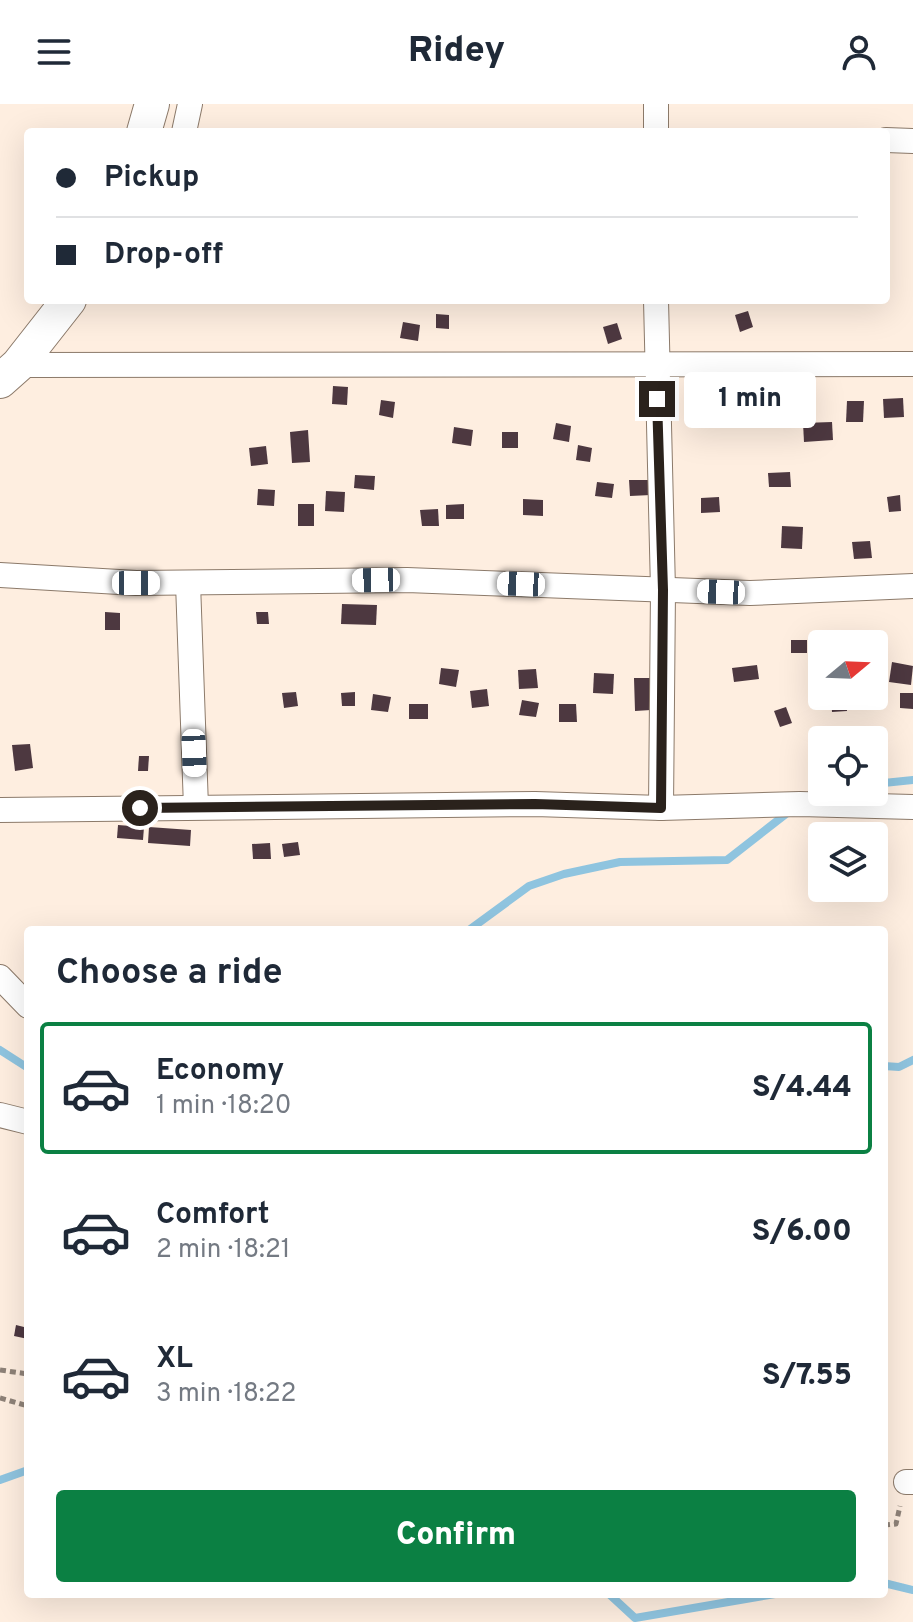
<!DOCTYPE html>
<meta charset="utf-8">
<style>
body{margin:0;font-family:Overpass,sans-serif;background:#f2f2f3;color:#1f2937;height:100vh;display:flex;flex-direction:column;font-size:30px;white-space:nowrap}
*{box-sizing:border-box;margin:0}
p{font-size:26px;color:#747a83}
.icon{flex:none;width:44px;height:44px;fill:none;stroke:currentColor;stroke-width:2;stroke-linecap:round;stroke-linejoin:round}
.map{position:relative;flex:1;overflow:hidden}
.panel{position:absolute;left:24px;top:822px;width:864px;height:672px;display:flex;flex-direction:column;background:#fff;border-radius:8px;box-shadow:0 8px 32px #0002}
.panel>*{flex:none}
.top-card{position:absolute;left:24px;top:24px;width:866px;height:176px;border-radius:8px;box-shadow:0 8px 32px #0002;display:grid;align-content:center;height:176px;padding:0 32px;background:#fff}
.needle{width:52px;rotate:71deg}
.controls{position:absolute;left:808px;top:526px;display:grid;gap:16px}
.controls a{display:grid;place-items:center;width:80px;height:80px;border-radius:8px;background:#fff;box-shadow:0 8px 32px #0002;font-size:40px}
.end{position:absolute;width:36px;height:36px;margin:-18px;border:10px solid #2a221c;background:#fff;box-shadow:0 0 0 4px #fff}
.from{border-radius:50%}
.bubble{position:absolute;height:56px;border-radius:8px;background:#fff;box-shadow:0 8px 32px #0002;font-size:26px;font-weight:800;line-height:56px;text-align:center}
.car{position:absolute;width:24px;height:48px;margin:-24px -12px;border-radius:10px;box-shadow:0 0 6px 2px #0007;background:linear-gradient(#fff 24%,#345 0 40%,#fff 0 76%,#345 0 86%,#fff 0)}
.top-card b{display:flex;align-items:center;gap:28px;height:76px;font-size:30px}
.top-card b+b{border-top:2px solid #e0e1e3}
.top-card i{width:20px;height:20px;background:#1f2937}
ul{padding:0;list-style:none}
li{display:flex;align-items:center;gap:24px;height:132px;margin:0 16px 12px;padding:0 16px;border:4px solid transparent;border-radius:8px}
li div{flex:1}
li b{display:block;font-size:30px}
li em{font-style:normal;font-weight:800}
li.active{border-color:#0b8043}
li>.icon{width:72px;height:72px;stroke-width:1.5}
h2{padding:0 32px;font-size:36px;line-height:96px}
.primary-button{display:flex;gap:16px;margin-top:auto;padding:16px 32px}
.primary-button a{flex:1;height:92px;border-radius:8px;background:#0b8043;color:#fff;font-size:32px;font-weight:800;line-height:92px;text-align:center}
header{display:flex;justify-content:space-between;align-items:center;height:104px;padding:0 32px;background:#fff;font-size:36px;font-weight:800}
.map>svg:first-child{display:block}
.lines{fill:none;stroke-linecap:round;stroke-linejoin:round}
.stream{stroke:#8fc4df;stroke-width:8}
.building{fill:#4d3840}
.street-casing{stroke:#8c7a6a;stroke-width:26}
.secondary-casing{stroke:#8c7a6a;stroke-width:36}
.path{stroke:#8e8278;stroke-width:5;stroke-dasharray:6 4;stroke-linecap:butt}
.street{stroke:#fff;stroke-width:24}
.secondary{stroke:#fff;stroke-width:34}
.route{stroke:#2a221c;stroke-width:10}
</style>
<header><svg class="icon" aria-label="menu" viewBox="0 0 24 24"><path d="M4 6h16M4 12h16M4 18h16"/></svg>Ridey<svg class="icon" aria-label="person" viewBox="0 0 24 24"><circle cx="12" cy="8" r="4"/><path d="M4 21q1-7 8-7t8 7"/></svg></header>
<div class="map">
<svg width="913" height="1518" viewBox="0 0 913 1518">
<rect width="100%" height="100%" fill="#feeee0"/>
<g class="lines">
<g class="stream">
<polyline points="874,680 913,676"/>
<polyline points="469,826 529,782 564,770 620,758 727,756 791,706"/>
<polyline points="0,946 28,964"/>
<polyline points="884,962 899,963 913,956"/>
<polyline points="0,1376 28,1366"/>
<polyline points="884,1479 913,1486"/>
<polyline points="609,1490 635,1514 775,1490"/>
</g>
</g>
<g class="building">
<polygon points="748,207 753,223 740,228 735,211"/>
<polygon points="436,210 449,211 449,225 436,224"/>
<polygon points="403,218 420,221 418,237 400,234"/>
<polygon points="617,219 622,235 608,240 603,223"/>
<polygon points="333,282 348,283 347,301 332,300"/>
<polygon points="713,288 715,306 699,308 696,290"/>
<polygon points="903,294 904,313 884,314 883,295"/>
<polygon points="381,296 395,298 393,314 379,311"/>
<polygon points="847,297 864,297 863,318 846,318"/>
<polygon points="832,318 833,336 804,338 803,319"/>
<polygon points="556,319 571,322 569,338 553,335"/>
<polygon points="454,323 473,326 471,342 452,339"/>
<polygon points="308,326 310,358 292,359 290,328"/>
<rect x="502" y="328" width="16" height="16"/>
<polygon points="578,341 592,344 590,358 576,356"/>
<polygon points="266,342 268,360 251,362 249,344"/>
<polygon points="790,368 791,383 769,383 768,369"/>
<polygon points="355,371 375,372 374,386 354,384"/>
<polygon points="629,376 651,376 651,391 630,392"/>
<polygon points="597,378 614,380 612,394 595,392"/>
<polygon points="258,385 275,386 274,402 257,401"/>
<polygon points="326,387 345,388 344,408 325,407"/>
<polygon points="900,391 901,407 889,408 887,393"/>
<polygon points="719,393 720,408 701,409 701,394"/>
<polygon points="523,395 543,396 543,412 523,411"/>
<rect x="298" y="400" width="16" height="22"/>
<polygon points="464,400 464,415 446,415 446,401"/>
<polygon points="438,405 439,422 422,422 420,406"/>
<polygon points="782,422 803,423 802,445 781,444"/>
<polygon points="870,437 872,454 854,455 852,438"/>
<polygon points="342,500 377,501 376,521 341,520"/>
<polygon points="105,508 120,509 120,526 105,526"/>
<polygon points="256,508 268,508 269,520 257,520"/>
<rect x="791" y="536" width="16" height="13"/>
<polygon points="892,558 913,562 911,581 889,578"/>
<polygon points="757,561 759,575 734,578 732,564"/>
<polygon points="441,564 459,566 456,583 439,580"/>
<polygon points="536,565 538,584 519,585 518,566"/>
<polygon points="594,569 614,570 613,590 593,589"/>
<polygon points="634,574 650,574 651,606 635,607"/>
<polygon points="487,585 489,602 472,604 470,587"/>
<polygon points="296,588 298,602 284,604 282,589"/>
<polygon points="355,588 355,602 342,602 341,589"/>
<polygon points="900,589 913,589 913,605 900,604"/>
<polygon points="373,590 391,593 388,608 371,606"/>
<polygon points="831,592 846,592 847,607 832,608"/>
<polygon points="522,596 539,599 536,613 519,611"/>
<rect x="409" y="600" width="19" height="15"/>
<polygon points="559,600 576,600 577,618 559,618"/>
<polygon points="786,603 792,619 780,623 774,607"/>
<polygon points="30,640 33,664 15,667 12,641"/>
<polygon points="139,652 149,652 148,667 138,667"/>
<polygon points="118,721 144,723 143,736 117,734"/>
<polygon points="149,723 191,726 190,742 148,739"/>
<polygon points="298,738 300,751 284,753 282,740"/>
<polygon points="270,739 271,755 253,755 252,740"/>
<polygon points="16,1221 28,1224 28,1235 14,1232"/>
</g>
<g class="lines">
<defs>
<g id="street">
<polyline points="184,28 190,0"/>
<polyline points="656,28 656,0"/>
<polyline points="886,36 913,37"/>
<polyline points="656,196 663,486 661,704"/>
<polyline points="18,261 913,260"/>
<polyline points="0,471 136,479 407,476 750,489 913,482"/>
<polyline points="188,479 196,703"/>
<polyline points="0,706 535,700 661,704 800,700 913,703"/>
<polyline points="0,873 28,902"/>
<polyline points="0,1011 28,1018"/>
<polyline points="906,1378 913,1378"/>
</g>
<g id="secondary">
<polyline points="144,28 152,0"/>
<polyline points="0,277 18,261 69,196"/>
</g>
</defs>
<use href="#street" class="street-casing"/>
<use href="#secondary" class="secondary-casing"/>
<g class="path">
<polyline points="0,1266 28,1270"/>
<polyline points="0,1294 28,1302"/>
<polyline points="884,1421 896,1420 900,1402"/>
</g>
<use href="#street" class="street"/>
<use href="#secondary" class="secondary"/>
</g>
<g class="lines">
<polyline class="route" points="140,704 535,700 661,704 663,486 657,295"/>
</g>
</svg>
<div class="controls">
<a><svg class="needle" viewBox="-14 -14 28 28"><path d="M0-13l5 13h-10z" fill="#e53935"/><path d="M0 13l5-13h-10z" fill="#747a83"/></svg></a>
<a><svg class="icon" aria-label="locate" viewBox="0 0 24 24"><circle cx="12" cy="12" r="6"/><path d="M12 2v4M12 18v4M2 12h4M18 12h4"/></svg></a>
<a><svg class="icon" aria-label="layers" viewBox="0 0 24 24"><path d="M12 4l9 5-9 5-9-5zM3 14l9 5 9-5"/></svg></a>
</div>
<i class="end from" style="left:140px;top:704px"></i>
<i class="end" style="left:657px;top:295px"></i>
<div class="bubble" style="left:684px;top:268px;width:132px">1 min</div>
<i class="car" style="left:376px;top:476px;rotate:269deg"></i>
<i class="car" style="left:136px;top:479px;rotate:90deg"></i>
<i class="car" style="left:521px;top:480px;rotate:272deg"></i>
<i class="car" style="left:721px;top:488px;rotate:272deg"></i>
<i class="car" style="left:194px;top:649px;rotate:178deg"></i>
<div class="top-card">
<b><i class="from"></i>Pickup</b>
<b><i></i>Drop-off</b>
</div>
<section class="panel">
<h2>Choose a ride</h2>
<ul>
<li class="active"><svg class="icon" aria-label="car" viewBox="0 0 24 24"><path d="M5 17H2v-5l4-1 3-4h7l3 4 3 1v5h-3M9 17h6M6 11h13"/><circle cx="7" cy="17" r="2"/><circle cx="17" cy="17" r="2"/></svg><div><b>Economy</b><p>1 min · 18:20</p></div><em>S/4.44</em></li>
<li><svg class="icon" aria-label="car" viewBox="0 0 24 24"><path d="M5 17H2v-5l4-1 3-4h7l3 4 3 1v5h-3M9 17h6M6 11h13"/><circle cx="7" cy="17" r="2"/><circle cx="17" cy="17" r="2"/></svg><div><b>Comfort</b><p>2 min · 18:21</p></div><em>S/6.00</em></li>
<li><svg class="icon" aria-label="car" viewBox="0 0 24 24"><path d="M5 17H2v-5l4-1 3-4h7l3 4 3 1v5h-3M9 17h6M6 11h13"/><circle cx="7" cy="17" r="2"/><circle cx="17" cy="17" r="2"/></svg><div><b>XL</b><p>3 min · 18:22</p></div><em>S/7.55</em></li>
</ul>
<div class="primary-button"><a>Confirm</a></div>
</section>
</div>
